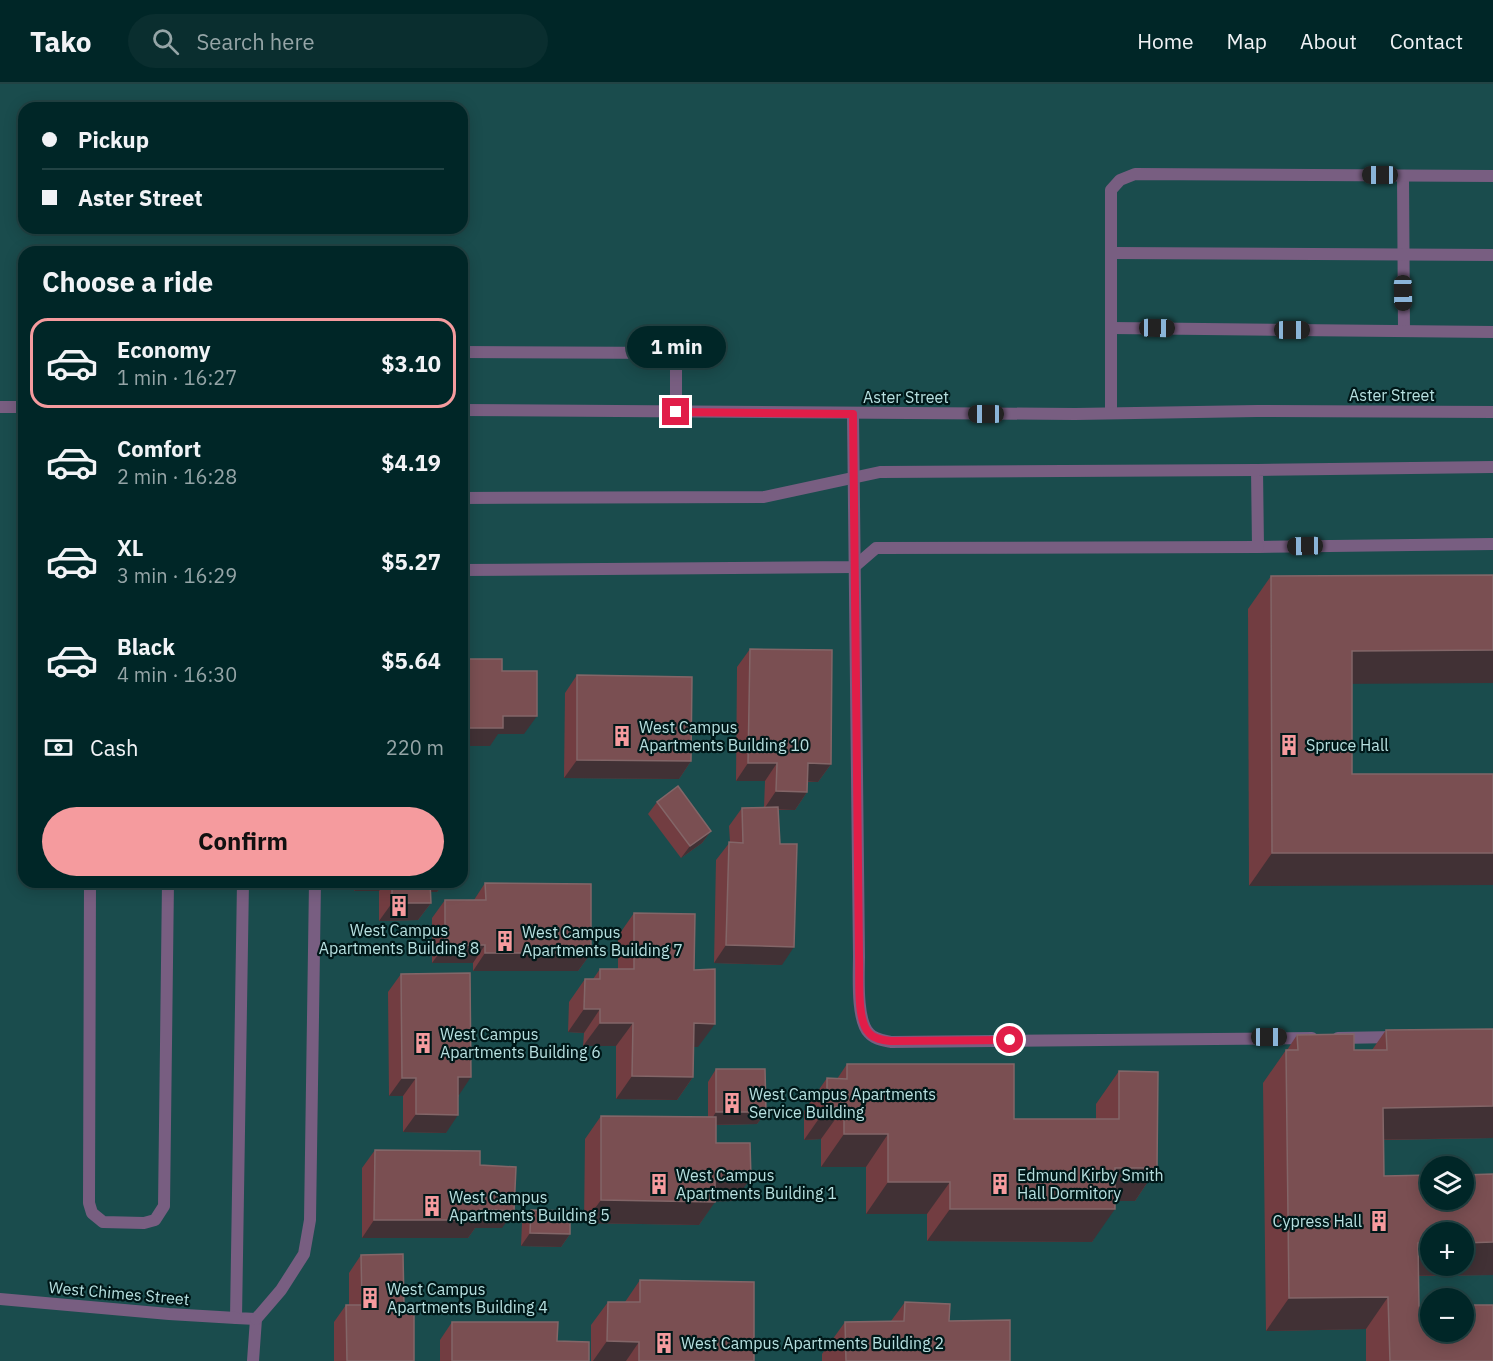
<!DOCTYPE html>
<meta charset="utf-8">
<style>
body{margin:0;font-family:"IBM Plex Sans",sans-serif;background:#0a2e2f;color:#f1f3f6;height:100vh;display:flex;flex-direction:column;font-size:22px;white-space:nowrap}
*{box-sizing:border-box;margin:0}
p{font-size:20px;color:#95a5a7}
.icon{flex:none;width:33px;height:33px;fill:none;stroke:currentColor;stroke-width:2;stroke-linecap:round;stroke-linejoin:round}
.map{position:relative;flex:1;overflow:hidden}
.details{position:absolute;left:18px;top:162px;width:450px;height:642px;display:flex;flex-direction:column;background:#002627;border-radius:18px;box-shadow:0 3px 15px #0003,0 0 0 2px #224344}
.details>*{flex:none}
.hud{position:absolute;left:18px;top:18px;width:450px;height:132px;border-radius:18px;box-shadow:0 3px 15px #0003,0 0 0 2px #224344;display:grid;align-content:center;height:132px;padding:0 24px;background:#002627}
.fabs{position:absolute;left:1420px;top:1072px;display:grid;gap:12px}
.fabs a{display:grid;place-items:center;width:54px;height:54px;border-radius:50%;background:#002627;box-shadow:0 3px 15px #0003,0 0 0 2px #224344;font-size:30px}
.end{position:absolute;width:27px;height:27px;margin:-14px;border:8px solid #e11d48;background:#fff;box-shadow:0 0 0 3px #fff}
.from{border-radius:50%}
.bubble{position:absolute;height:42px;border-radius:21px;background:#002627;box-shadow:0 3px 15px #0003,0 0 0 2px #224344;font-size:20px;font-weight:700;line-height:42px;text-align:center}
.car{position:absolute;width:18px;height:36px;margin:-18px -9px;border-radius:8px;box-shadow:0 0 4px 2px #0007;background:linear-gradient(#222 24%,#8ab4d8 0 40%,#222 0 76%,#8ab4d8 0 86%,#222 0)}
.hud b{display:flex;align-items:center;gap:21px;height:57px;font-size:22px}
.hud b+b{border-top:2px solid #224344}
.hud i{width:15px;height:15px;background:#f1f3f6}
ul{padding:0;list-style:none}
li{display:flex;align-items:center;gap:18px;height:90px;margin:0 12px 9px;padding:0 12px;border:3px solid transparent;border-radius:18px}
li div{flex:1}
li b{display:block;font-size:22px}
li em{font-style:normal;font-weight:700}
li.active{border-color:#f59b9e}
li>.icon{width:54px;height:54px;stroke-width:1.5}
h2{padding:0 24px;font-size:27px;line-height:72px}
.pay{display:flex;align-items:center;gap:15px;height:66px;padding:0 24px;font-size:22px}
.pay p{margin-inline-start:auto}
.action{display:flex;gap:12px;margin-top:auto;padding:12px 24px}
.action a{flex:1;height:69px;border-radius:36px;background:#f59b9e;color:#111;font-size:24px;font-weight:700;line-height:69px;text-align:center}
header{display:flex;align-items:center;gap:36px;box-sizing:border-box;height:84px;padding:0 30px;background:#002627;border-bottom:2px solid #224344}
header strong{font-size:28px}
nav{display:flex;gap:33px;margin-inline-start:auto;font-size:21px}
.search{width:420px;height:54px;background:#0a2e2f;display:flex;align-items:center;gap:15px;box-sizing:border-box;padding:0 21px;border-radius:33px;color:#95a5a7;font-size:22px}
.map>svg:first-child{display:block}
.green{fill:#1a4c4d;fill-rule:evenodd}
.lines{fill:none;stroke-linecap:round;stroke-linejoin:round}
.lane{stroke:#785e81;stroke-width:12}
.street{stroke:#785e81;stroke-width:12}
.wall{fill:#723d41}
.shaded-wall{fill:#413135}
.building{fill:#7a4f52;stroke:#836668;stroke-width:1.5}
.route{stroke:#e11d48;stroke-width:8}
.labels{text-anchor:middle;stroke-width:4.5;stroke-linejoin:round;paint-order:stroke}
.street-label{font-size:16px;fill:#b7e0e0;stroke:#001819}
.poi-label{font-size:16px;fill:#b7e0e0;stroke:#001819;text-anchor:start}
</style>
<header>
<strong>Tako</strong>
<div class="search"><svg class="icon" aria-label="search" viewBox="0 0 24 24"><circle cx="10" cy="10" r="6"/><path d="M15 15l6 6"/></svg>Search here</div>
<nav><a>Home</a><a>Map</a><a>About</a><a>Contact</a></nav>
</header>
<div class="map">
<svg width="1493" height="1277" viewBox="0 0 1493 1277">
<rect width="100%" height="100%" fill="#003234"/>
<path class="green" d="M0 0H1493V1277H0ZM24 24H462V144H24ZM24 168H462V798H24ZM1431 1083H1464V1116H1431ZM1431 1149H1464V1182H1431ZM1431 1215H1464V1248H1431Z"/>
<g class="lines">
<g class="lane">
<polyline points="1403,92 1404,247"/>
<polyline points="1112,169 1493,171"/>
<polyline points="1112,244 1493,248"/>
<polyline points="462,268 676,269 676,328"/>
<polyline points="1111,329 1111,106 1120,96 1135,90 1493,92"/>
<path d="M853 330 859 872C859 890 856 936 869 949 874 955 883 956 891 958L1312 954"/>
<polyline points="1493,383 1257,386 1258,463 1493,460"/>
<polyline points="462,414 764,413 880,388 1257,386"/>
<polyline points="462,486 854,483 876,464 1258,463"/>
<polyline points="90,798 89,1119 92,1129 103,1138 144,1139 155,1136 164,1122 168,798"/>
<polyline points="243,798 236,1234 256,1235 253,1277"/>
<polyline points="1338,954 1396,953"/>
<polyline points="256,1235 281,1206 304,1170 310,1136 315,798"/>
</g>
<g class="street">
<polyline points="0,323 24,323"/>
<polyline points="462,326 1075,330 1257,327 1493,328"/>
<polyline points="0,1215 169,1230 236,1234"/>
</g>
</g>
<g class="wall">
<polygon points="1271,492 1352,600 1352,690 1249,802 1248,525"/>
<polygon points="750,565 831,680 818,698 807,698 807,708 795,726 778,726 782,881 714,879 716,776 730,758 729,742 742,724 764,723 765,697 736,697 737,583"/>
<polygon points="577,591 691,677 679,695 564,694 565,609"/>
<polygon points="657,718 711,747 702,759 681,774 648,730"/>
<polygon points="354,798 444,798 437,808 431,808 431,819 418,836 379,837 379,807 354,807"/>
<polygon points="485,799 591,869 578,887 473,887 473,879 432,879 432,834 445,816 474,816"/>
<polygon points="634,829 694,886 698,963 693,963 693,993 677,1016 616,1015 616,962 583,962 584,949 568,948 569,918 585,895 593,895 600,885 618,885 618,852"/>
<polygon points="401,890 459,1011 446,1049 403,1048 403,1012 389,1012 388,908"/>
<polygon points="1493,945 1493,1054 1383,1056 1384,1092 1493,1191 1419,1192 1419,1222 1493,1277 1366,1277 1366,1245 1266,1247 1263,999 1286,966 1287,966 1297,951 1354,966 1372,966 1386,946"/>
<polygon points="847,980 1014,1035 1096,1035 1096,1020 1119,987 1157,1084 1135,1117 1115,1117 1092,1158 927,1157 927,1130 866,1130 866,1083 821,1083 821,1055 804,1056 804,1027 827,994 837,995"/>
<polygon points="716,985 766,1028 757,1040 716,1041 716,1059 734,1117 715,1117 699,1141 584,1139 585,1055 601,1032 708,1033 708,998"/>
<polygon points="375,1066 480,1081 502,1144 475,1144 468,1154 362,1154 362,1084"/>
<polygon points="531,1126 570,1150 561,1163 521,1162 522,1138"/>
<polygon points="361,1171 404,1221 414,1277 334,1277 334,1238 346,1221 349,1221 349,1189"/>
<polygon points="640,1196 754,1277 591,1277 591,1241 608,1218 625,1218"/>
<polygon points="905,1218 949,1237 1010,1277 822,1277 822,1270 845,1238 891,1237"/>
<polygon points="452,1238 557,1257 589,1277 440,1277 440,1256"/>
</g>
<g class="shaded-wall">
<polygon points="1493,566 1493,599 1329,600 1352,567"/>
<polygon points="503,632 537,632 524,650 498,650 490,662 462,662 462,644"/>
<polygon points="577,676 691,677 679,695 564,694"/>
<polygon points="748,679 777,679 765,697 736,697"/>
<polygon points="808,679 831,680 818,698 795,697"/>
<polygon points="776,707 807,708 795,726 764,725"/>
<polygon points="711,747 702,759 681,774 690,762"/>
<polygon points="1272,769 1493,769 1493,801 1249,802"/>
<polygon points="361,798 386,798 379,807 354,807"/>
<polygon points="425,798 444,798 437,808 418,808"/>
<polygon points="392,819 431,819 418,836 379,837"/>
<polygon points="445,861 485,861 473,879 432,879"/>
<polygon points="726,861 794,863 782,881 714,879"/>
<polygon points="485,869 591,869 578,887 473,887"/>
<polygon points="584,925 600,925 584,949 568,948"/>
<polygon points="600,939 633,939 616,962 583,962"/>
<polygon points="694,939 715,940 698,963 677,963"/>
<polygon points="632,992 693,993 677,1016 616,1015"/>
<polygon points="458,993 471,993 459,1011 446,1011"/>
<polygon points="402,994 416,994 403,1012 389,1012"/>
<polygon points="1493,1022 1493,1054 1360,1056 1383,1024"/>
<polygon points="827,1023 844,1023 821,1055 804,1056"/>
<polygon points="716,1028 766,1028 757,1040 708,1041"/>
<polygon points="416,1030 458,1031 446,1049 403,1048"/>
<polygon points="844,1050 888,1050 866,1083 821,1083"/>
<polygon points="1115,1084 1157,1084 1135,1117 1092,1117"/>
<polygon points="715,1094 751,1094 734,1117 702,1118 715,1118 699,1141 584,1139 601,1116"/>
<polygon points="888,1098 950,1098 927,1130 866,1130"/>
<polygon points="480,1125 514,1127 502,1144 475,1144 468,1154 362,1154 374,1136"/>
<polygon points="950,1125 1115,1125 1092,1158 927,1157"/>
<polygon points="530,1149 570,1150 561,1163 521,1162"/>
<polygon points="1493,1158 1493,1191 1395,1192 1418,1159 1431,1159 1431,1182 1464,1182 1464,1159"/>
<polygon points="1388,1213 1366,1245 1266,1247 1289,1214"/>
<polygon points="607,1257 639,1258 626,1277 593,1277"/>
</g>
<g class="building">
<polygon points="1493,491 1493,566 1352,567 1352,690 1493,690 1493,769 1272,769 1271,492"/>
<polygon points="750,565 832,566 831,680 808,679 807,708 776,707 777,679 748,679"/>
<polygon points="462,575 502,575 502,587 537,587 537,632 503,632 503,644 462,644"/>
<polygon points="577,591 692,593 691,677 577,676"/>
<polygon points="678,702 711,747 690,762 657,718"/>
<polygon points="778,723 780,760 797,760 794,863 726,861 729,758 743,759 742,724"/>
<polygon points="392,798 430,798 431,819 392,819"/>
<polygon points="485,799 591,800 591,869 485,869 485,861 445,861 445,816 486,816"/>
<polygon points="634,829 695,830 694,886 715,885 715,940 694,939 693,993 632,992 633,939 600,939 600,925 584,925 585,895 600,895 600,885 634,885"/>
<polygon points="470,889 471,993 458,993 458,1031 416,1030 416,994 402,994 401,890"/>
<polygon points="1493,945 1493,1022 1383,1024 1384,1092 1431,1091 1431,1116 1464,1116 1464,1091 1493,1090 1493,1158 1464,1159 1464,1149 1431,1149 1431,1159 1418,1159 1419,1222 1431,1222 1431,1248 1464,1248 1464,1221 1493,1221 1493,1277 1390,1277 1388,1213 1289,1214 1286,966 1298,966 1297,951 1354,950 1354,966 1387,966 1386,946"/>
<polygon points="847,980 1014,980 1014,1035 1119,1035 1119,987 1158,988 1157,1084 1115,1084 1115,1125 950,1125 950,1098 888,1098 888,1050 844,1050 844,1023 827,1023 827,994 847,995"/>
<polygon points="716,985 765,985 766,1028 716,1028"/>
<polygon points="601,1032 716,1033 716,1059 750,1059 751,1094 715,1094 715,1118 601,1116"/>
<polygon points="375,1066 480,1067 480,1081 516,1083 514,1127 480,1125 480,1136 374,1136"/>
<polygon points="531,1126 570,1127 570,1150 530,1149"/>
<polygon points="403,1170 404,1221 414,1221 414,1277 347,1277 346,1221 362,1221 361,1171"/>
<polygon points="640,1196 754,1198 754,1277 639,1277 639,1258 607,1257 608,1218 640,1218"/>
<polygon points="905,1218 950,1220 949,1237 1010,1236 1010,1277 846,1277 845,1238 904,1237"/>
<polygon points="452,1238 558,1238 557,1257 589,1258 589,1277 452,1277"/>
</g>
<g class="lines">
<path class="route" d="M676 328 853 330 859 872C860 891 856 936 869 949 874 955 883 956 891 957L1010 956"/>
</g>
<defs>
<symbol id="building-bare" viewBox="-9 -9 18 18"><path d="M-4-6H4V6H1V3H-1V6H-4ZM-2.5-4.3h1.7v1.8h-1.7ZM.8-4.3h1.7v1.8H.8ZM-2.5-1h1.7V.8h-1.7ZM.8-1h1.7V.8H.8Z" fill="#f59b9e" stroke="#001819" stroke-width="2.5" paint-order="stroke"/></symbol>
</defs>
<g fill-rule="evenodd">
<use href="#building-bare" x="607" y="637" width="30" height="30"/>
<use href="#building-bare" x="1274" y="646" width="30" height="30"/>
<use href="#building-bare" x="384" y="807" width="30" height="30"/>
<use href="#building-bare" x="490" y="842" width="30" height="30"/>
<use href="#building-bare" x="408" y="944" width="30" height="30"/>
<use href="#building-bare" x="717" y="1004" width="30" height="30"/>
<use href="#building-bare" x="644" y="1085" width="30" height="30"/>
<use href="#building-bare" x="985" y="1085" width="30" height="30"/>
<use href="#building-bare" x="417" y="1107" width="30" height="30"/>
<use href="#building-bare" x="1364" y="1122" width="30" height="30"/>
<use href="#building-bare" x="355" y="1199" width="30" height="30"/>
<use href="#building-bare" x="649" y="1244" width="30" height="30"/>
</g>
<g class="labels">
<g class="street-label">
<text x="1392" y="317">Aster Street</text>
<text x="906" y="319">Aster Street</text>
<text transform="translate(119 1209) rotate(5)" y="6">West Chimes Street</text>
</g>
<g class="poi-label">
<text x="639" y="649">West Campus<tspan x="639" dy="18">Apartments Building 10</tspan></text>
<text x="1306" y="667">Spruce Hall</text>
<text x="399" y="852" text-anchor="middle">West Campus<tspan x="399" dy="18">Apartments Building 8</tspan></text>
<text x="522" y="854">West Campus<tspan x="522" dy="18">Apartments Building 7</tspan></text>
<text x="440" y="956">West Campus<tspan x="440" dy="18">Apartments Building 6</tspan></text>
<text x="749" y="1016">West Campus Apartments<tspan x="749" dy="18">Service Building</tspan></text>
<text x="676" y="1097">West Campus<tspan x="676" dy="18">Apartments Building 1</tspan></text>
<text x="1017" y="1097">Edmund Kirby Smith<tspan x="1017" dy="18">Hall Dormitory</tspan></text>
<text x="449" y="1119">West Campus<tspan x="449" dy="18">Apartments Building 5</tspan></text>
<text x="1362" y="1143" text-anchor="end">Cypress Hall</text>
<text x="387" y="1211">West Campus<tspan x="387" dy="18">Apartments Building 4</tspan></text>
<text x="681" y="1265">West Campus Apartments Building 2</text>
</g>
</g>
</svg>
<div class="fabs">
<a><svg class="icon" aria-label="layers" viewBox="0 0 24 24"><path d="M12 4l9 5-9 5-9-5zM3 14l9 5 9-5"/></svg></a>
<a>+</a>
<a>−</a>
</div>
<i class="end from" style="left:1010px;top:956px"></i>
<i class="end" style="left:676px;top:328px"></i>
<div class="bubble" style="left:627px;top:242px;width:99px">1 min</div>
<i class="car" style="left:1380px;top:91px;rotate:270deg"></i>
<i class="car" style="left:1403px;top:209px;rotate:179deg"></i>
<i class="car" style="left:1157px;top:244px;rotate:91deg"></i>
<i class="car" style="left:1292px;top:246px;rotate:90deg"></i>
<i class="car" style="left:986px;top:330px;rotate:270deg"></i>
<i class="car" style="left:1305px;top:462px;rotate:269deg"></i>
<i class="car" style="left:1269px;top:953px;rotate:90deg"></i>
<div class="hud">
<b><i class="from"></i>Pickup</b>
<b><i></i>Aster Street</b>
</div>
<section class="details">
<h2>Choose a ride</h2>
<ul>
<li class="active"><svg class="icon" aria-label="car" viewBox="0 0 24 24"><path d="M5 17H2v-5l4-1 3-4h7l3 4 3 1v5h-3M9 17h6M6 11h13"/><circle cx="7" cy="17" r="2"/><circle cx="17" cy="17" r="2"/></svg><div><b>Economy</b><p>1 min · 16:27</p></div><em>$3.10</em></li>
<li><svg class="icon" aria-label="car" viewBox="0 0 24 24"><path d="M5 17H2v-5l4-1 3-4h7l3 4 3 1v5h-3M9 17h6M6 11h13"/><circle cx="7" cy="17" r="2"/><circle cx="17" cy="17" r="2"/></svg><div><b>Comfort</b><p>2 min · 16:28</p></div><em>$4.19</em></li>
<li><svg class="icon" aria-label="car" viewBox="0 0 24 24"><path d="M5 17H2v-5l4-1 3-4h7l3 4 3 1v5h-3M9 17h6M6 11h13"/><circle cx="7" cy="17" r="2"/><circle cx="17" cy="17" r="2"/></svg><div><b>XL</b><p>3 min · 16:29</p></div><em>$5.27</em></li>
<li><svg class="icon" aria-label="car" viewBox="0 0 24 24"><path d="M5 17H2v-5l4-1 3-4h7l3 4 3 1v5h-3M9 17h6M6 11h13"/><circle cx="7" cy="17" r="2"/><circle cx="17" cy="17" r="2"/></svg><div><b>Black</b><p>4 min · 16:30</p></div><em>$5.64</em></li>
</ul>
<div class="pay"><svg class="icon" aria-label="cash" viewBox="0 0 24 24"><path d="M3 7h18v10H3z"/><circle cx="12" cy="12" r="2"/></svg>Cash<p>220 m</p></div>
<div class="action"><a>Confirm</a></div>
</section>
</div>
